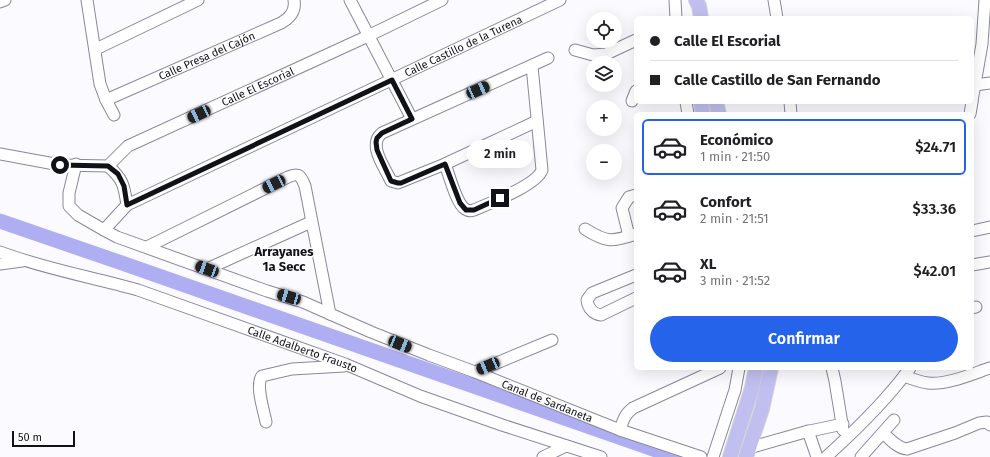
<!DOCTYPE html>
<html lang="es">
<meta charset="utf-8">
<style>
body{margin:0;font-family:"Fira Sans",sans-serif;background:#f6f6f6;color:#202124;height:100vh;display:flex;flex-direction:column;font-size:15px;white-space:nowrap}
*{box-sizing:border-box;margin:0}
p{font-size:13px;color:#757577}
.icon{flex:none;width:22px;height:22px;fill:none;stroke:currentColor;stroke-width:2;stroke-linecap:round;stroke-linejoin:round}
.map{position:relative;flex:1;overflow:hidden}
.sheet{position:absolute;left:634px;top:112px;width:340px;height:258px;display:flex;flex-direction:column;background:#fff;border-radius:6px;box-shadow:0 4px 16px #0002}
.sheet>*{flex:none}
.top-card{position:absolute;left:634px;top:16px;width:340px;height:88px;border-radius:6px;box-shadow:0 4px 16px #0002;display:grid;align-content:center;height:88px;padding:0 16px;background:#fff}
.controls{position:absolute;left:586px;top:12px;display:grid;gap:8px}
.controls a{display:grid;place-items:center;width:36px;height:36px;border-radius:50%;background:#fff;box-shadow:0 4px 16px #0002;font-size:20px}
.scale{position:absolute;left:12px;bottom:10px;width:63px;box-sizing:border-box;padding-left:4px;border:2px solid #111119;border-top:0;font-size:11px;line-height:14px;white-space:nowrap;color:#111119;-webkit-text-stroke:3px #fff;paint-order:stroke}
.end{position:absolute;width:18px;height:18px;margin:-9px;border:5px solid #111119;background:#fff;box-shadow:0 0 0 2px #fff}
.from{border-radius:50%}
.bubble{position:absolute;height:28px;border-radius:14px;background:#fff;box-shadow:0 4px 16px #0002;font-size:13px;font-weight:600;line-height:28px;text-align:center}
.car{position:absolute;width:12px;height:24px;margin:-12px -6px;border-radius:5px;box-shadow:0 0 3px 1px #0007;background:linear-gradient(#222 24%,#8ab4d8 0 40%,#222 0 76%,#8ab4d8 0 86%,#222 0)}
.top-card b{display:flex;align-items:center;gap:14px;height:38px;font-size:15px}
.top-card b+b{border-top:1px solid #e0e0e0}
.top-card i{width:10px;height:10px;background:#202124}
ul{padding:7px 0 0;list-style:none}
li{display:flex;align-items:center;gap:12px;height:56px;margin:0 8px 6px;padding:0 8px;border:2px solid transparent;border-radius:6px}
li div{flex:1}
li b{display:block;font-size:15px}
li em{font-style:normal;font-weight:600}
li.selected{border-color:#2563eb}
li>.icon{width:36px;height:36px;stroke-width:1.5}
.button{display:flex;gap:8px;margin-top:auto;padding:8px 16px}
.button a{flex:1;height:46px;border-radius:24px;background:#2563eb;color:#fff;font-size:16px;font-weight:600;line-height:46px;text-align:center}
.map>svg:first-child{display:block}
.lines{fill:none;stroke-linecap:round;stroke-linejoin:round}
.river{stroke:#afaef2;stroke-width:15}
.minor-casing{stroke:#88889d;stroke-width:13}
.major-casing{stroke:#d4d4d6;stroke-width:16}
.minor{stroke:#fff;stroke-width:11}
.major{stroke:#c0bfef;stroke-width:14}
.route{stroke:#111119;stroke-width:5}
.labels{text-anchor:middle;stroke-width:3;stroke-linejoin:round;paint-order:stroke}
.street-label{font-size:11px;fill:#111119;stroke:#fff}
.quarter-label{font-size:13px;font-weight:bold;fill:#111119;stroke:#fff}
</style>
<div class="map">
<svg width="990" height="457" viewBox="0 0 990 457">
<rect width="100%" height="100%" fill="#fafaff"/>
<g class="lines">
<polyline class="river" points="0,221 119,262 676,457"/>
<defs>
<g id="minor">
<polyline points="87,0 100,84 106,100 114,115"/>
<polyline points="350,0 412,119"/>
<polyline points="675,0 676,18"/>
<polyline points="774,0 777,18"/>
<polyline points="0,2 5,0"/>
<polyline points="96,49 198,0"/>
<polyline points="575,50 593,55 606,54 636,40"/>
<polyline points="975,85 990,83"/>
<path id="s1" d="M106 100 281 23C290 18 296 11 294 0"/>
<polyline points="632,101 636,91"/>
<polyline points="972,101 982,44 985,0"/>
<polyline points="686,102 688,114"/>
<polyline points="790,102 791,114"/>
<polyline points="970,114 972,102"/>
<path d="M537 121 445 164 398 183 391 181 389 177C383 165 368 144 382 133L548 58"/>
<path id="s2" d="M0 154 60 165 108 166 128 146 368 36 442 0"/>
<path id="s3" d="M76 164 69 193V206L78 215 104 230 117 237 267 291 303 302 371 332 429 355 475 372 620 430 701 457"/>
<path d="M445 164C449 174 456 203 465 209 468 211 471 211 474 210 490 203 537 185 542 170L532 66"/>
<path id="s4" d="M127 205 560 0"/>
<path d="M585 229C607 243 612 242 636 234"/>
<path d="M104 230 127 205C124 185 123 179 108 166"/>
<polyline points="972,231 990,227"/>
<polyline points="629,236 622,208 629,197 636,195"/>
<path d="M147 247 288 177C299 172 301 176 305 186L330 314"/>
<path id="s5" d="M0 252C45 269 92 277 138 290L345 364 420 396 502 425 601 457"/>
<polyline points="0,264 22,261"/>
<polyline points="972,265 990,262"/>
<polyline points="207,269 311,222"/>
<path d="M636 275 592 293 587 300C588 308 593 314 601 315L636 298"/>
<polyline points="972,308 976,307"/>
<polyline points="832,368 835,381 843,430"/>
<polyline points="475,372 552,340"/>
<path d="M904 376C912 379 920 382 928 383 947 385 972 374 990 368"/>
<path d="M266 422C264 411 255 385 262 376L292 369 344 366"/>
<path d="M620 430C623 420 625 414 633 408L720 368"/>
<polyline points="808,431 817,457"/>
<path d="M883 433C890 439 897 448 907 449L955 433 979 423 987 422 990 425"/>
<polyline points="749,448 805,432 843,424"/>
<polyline points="543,457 566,446"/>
<polyline points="713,457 735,390 739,368"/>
<path d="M826 457C856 430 886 401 910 368"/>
<polyline points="861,457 894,420"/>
</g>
<g id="major">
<polyline points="696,0 699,6 701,18"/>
<polyline points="701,102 703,114"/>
<polyline points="716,102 719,114"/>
<polyline points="730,457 752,388 756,368"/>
<polyline points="746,457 762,409 771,368"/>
</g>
</defs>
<use href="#minor" class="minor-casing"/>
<use href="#major" class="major-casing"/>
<use href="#minor" class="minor"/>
<use href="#major" class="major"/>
</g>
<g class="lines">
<polyline class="route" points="60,165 108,166 118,174 124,186 127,205 392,80 412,119 382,133 377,138 376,142 377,150 391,181 398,183 401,183 445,164 460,203 466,210 474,210 500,198"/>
</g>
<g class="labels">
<g class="street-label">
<text dy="4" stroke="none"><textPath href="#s4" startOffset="372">Calle Castillo de la Turena</textPath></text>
<text dy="4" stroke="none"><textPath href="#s1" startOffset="110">Calle Presa del Cajón</textPath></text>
<text dy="4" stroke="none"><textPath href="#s2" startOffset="280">Calle El Escorial</textPath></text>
<text dy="4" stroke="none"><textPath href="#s5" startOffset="318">Calle Adalberto Frausto</textPath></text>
<text dy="4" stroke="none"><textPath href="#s3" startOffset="561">Canal de Sardaneta</textPath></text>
</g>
<g class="quarter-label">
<text x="284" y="256">Arrayanes<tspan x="284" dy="15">1a Secc</tspan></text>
</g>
</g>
</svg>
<div class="controls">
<a><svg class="icon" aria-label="locate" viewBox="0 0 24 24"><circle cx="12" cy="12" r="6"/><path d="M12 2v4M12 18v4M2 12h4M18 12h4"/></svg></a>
<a><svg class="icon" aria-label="layers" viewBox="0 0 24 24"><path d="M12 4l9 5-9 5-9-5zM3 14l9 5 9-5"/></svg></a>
<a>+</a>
<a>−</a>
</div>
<div class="scale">50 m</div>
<i class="end from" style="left:60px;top:165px"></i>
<i class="end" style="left:500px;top:198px"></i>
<div class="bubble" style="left:467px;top:140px;width:66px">2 min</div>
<i class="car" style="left:478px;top:90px;rotate:66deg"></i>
<i class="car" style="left:199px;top:114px;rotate:245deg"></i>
<i class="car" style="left:274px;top:184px;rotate:244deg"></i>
<i class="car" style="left:207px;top:269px;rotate:290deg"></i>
<i class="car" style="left:289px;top:297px;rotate:286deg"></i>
<i class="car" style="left:400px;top:344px;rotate:112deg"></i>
<i class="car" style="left:488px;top:366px;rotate:247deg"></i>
<div class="top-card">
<b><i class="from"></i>Calle El Escorial</b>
<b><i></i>Calle Castillo de San Fernando</b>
</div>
<section class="sheet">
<ul>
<li class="selected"><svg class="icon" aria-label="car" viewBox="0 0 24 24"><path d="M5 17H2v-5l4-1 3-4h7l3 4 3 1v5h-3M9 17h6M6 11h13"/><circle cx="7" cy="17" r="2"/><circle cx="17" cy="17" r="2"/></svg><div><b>Económico</b><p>1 min · 21:50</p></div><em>$24.71</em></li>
<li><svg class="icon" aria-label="car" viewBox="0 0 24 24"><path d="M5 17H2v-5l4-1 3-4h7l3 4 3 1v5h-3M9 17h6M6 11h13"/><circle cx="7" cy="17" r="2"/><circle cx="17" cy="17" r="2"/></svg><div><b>Confort</b><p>2 min · 21:51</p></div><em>$33.36</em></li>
<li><svg class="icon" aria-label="car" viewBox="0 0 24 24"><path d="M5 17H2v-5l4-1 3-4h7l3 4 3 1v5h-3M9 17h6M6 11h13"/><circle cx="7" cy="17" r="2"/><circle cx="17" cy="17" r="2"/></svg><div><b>XL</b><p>3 min · 21:52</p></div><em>$42.01</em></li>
</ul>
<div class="button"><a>Confirmar</a></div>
</section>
</div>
